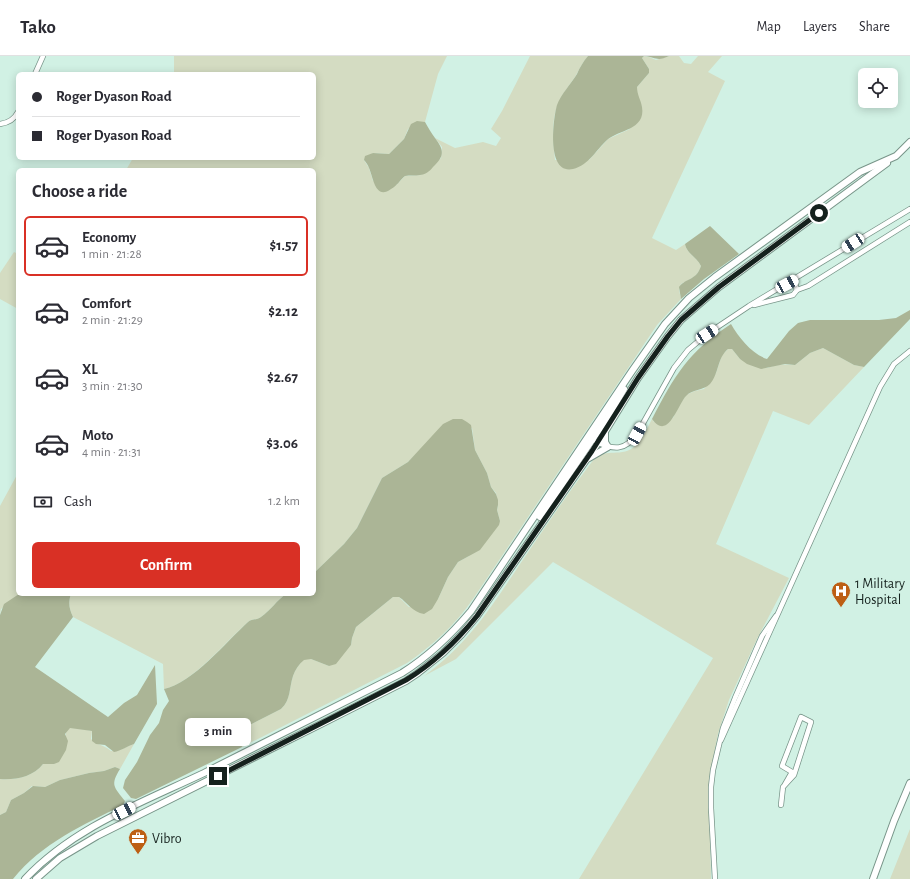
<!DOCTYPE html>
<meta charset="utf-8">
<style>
body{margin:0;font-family:"Alegreya Sans",sans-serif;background:#f7f7f7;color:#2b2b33;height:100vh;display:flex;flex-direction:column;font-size:15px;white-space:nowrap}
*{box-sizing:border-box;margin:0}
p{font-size:13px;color:#7c7c81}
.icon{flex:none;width:22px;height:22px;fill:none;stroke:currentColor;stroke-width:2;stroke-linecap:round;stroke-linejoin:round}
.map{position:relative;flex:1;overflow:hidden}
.drawer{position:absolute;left:16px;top:112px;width:300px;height:428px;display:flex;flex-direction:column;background:#fff;border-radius:6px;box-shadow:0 2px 10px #0003}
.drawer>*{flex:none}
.guide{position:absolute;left:16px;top:16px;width:300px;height:88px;border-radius:6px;box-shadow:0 2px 10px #0003;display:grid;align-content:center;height:88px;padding:0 16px;background:#fff}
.fabs{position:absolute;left:858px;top:12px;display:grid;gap:8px}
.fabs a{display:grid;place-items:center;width:40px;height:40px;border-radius:6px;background:#fff;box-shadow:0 2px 10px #0003;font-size:20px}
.end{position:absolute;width:18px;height:18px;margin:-9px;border:5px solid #15211d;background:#fff;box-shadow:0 0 0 2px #fff}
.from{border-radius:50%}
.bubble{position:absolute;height:28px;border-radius:6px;background:#fff;box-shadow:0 2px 10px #0003;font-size:13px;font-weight:600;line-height:28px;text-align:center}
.car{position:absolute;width:12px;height:24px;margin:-12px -6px;border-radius:5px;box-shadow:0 0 3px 1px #0007;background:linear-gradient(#fff 24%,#345 0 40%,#fff 0 76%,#345 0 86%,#fff 0)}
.guide b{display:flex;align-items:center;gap:14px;height:38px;font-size:15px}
.guide b+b{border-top:1px solid #e1e1e2}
.guide i{width:10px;height:10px;background:#2b2b33}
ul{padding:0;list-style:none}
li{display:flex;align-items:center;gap:12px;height:60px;margin:0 8px 6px;padding:0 8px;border:2px solid transparent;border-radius:6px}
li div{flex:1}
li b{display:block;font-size:15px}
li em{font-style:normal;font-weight:600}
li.selected{border-color:#d93025}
li>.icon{width:36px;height:36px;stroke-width:1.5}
h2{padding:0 16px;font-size:18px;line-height:48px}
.pay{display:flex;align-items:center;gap:10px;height:44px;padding:0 16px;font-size:15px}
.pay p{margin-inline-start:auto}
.button{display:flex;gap:8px;margin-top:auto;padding:8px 16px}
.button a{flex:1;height:46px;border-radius:6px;background:#d93025;color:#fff;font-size:16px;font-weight:600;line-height:46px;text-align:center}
header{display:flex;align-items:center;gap:24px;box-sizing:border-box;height:56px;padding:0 20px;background:#fff;border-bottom:1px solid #e1e1e2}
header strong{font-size:19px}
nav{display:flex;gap:22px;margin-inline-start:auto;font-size:14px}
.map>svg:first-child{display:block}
.green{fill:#d4dcc2}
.forest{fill:#abb596}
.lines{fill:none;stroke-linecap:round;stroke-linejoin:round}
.street-casing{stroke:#789589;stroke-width:6}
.secondary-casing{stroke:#789589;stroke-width:8}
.street{stroke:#fff;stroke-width:4.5}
.secondary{stroke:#fff;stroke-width:6}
.route{stroke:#15211d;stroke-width:5}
.labels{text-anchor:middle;stroke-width:4;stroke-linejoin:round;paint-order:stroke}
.poi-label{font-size:14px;fill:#15211d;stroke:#d1f1e4;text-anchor:start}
</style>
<header>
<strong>Tako</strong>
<nav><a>Map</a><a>Layers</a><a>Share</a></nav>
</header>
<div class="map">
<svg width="910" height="823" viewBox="0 0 910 823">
<rect width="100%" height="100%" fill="#d1f1e4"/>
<g class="green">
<path d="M174 0H447L438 18 425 66 421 67 408 73 404 83 389 98 373 97 364 104 369 112 373 125 396 129 405 120 421 119 441 102 442 91 435 82 455 92 483 86 496 90 501 82 491 73 502 55 530 0H588C582 7 579 14 575 21 569 30 562 38 558 48 551 65 553 86 555 104H589L608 83 630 73 642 52 637 39V31L649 17V13L642 2 644 0 649 1 656 4 669 0H679L684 7 691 8 698 0H722L708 16 725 25 652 182 676 194 685 188C687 198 697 201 701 210 698 221 690 223 681 228L679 234 681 243 657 269 473 543C455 569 433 589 407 607L242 691 239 679 244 672 281 653C291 644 289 632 293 620 295 614 299 608 304 603H311L329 610 351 589 352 582 356 571 393 541H399L409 551 438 543 448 521 458 506 469 500 500 465 497 454 498 449 496 437 491 431 487 417 475 394 472 372 418 396 408 406 382 422 357 472 344 488 314 517V114H126L133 102H314V18H174Z"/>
<polygon points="14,196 18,198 18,253 0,243 0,217"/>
<path d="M823 292 854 309 864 311 809 369 773 355 716 488 789 522 757 583 729 644 718 678 709 724 711 823H579L713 602 553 506 456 603 424 620C468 588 490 553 520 508 543 474 566 440 591 407 604 389 618 403 634 391 643 384 647 372 652 363L654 366 673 362 677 353 686 339 695 335 704 333 716 317 722 299 728 293H732L740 303 767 312C776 308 785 308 795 309L810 297Z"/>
<polygon points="18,417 19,538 1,553 0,559 0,450"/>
<path d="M71 538H286C277 544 271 554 261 561 257 564 251 563 248 566 225 586 193 627 164 633L163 608 73 561C69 553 68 546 71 538Z"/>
<path d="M72 671 92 675 91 683C98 690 103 688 111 695 121 695 125 691 134 688L120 713 115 711 104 715 89 717 60 724 45 731 32 730 24 737 11 744 6 756 0 759V723C16 724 33 721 43 708H54L66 682C65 677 67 672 72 671Z"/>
<polygon points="910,773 910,823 890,823"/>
</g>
<g class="forest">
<path d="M588 0H669C657 6 656 1 644 0L642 2 649 13V17L637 31C637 39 641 44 642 51 646 74 618 74 607 84 596 94 589 109 573 113 546 119 553 63 557 49 561 38 571 28 577 18 580 11 583 6 588 0Z"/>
<path d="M417 65 425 66C428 71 431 77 435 82 444 94 445 100 433 111 430 115 425 119 420 119 415 120 410 119 405 120 400 124 397 130 391 133 375 145 373 120 369 112 368 109 366 106 364 104L365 100 373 97 389 98 404 83 411 68Z"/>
<path d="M710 170 739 198 704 223 681 243 679 231C687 221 696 225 701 210 697 201 687 198 685 188Z"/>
<path d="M910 254V263L864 311 854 309 823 292 810 297 795 309 785 308 761 313 747 308 740 303 732 293H728C717 302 719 318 710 328 703 335 692 333 686 340 677 350 668 385 652 363 675 319 688 296 731 268 739 282 752 298 767 303L789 275 798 267 810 264H879L896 262Z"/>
<path d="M453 363H462L467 366 471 369 475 394 487 417 491 431 496 438 498 444V449L497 454 500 465 499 469 480 494 458 506 448 521 438 543 432 553 424 558C412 556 408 547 399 541H393L356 571 352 582 351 589 336 608 329 610 311 603 304 604C299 608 295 614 293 620 289 632 291 644 281 653L244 672 239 679 242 691 136 743 131 742 123 732 125 724 137 706 150 679 159 667 163 654 169 645 164 633C193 627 226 586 248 566 251 563 257 564 261 561 271 554 277 544 286 538H314V517L344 488 357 472 382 422 408 406 443 368Z"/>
<path d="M19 538H71C68 546 69 553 73 561L35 611 108 661 124 647 137 639 155 609 157 648 134 688C127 690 121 695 114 696L105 689 96 688 92 685V675L70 672 65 678 68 685 66 694 59 706 54 708H43C33 721 16 724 0 723V559L4 548Z"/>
<path d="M115 711 120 713C110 729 114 731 125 745L123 749C83 769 42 787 13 823H0V759L6 756 11 744 24 737 33 730 45 731 60 724 89 717 104 715Z"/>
</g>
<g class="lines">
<defs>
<g id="street">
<polyline points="35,18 43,0"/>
<path d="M0 68C8 67 14 64 18 56"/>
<polyline points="794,224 797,234 808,230 910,166"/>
<polyline points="754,249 793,239 797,234"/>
<path d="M596 386C614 394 625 395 637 378L674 312 688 294 707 278 749 250 910 153"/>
<polyline points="721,684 880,331 894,308 910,295"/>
<polyline points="781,749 783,731 794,719 811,666 801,661 782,710 792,716 784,730"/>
<polyline points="715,823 711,752 711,731 713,714 723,672 735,642 762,580 776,560"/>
</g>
<g id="secondary">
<polyline points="589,402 608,391 605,386 605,376"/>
<polyline points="540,461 609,359 624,333"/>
<path d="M25 823C74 771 141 747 204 717 270 684 336 651 402 617 429 600 450 580 471 555L632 315 665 268 689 242 715 221 860 116 896 100 910 86"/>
<polyline points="36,823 60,802 97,780 323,667 406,625 418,617 443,597 461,579 477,560 598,387 638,322 668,280 681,264 719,231 887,107"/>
<polyline points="873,823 894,765 910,727"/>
</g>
</defs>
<use href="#street" class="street-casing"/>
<use href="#secondary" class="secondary-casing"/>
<use href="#street" class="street"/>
<use href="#secondary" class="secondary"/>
</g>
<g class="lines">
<path class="route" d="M218 720 406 624C434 607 456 586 477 560L592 395 638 322 668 280 681 264 719 231 819 157"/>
</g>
<defs>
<symbol id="hospital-pin" viewBox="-11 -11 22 30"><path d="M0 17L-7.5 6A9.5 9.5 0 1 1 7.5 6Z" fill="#bd5f14" stroke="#d1f1e4"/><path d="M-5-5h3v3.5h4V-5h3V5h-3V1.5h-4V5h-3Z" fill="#fff"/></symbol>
<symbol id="office-pin" viewBox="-11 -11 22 30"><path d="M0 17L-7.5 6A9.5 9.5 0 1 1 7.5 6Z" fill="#bd5f14" stroke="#d1f1e4"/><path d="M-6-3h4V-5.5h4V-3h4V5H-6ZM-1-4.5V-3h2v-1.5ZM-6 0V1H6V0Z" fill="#fff"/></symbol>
</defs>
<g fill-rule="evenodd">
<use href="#hospital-pin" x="830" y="524" width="22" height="30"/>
<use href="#office-pin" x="127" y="771" width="22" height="30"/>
</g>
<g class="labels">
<g class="poi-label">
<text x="855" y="532">1 Military<tspan x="855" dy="16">Hospital</tspan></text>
<text x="152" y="787">Vibro</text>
</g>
</g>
</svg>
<div class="fabs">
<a><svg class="icon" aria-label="locate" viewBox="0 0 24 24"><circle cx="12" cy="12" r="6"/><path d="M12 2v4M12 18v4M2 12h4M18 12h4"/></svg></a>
</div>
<i class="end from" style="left:819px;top:157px"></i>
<i class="end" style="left:218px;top:720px"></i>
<div class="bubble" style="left:185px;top:662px;width:66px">3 min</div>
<i class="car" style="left:853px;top:187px;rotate:237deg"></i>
<i class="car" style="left:787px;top:228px;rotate:62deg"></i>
<i class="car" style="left:707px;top:278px;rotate:57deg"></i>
<i class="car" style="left:637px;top:378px;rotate:28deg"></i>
<i class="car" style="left:124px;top:755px;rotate:63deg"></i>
<div class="guide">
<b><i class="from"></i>Roger Dyason Road</b>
<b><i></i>Roger Dyason Road</b>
</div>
<section class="drawer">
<h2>Choose a ride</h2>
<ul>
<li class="selected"><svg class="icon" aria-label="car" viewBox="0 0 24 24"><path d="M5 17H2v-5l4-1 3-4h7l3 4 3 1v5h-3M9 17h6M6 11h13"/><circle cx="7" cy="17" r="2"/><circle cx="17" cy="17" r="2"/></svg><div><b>Economy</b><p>1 min · 21:28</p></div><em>$1.57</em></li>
<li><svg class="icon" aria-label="car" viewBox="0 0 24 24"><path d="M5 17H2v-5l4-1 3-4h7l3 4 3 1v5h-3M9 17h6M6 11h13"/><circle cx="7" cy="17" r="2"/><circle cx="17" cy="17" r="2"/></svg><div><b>Comfort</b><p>2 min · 21:29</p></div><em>$2.12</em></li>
<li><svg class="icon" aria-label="car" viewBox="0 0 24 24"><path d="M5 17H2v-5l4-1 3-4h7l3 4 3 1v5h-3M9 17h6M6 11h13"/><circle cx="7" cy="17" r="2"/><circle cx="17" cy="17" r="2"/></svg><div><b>XL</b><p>3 min · 21:30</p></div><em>$2.67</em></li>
<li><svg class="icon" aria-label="car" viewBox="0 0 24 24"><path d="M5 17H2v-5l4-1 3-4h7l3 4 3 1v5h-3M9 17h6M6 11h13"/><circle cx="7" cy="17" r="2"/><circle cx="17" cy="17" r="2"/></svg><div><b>Moto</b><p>4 min · 21:31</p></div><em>$3.06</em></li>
</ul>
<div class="pay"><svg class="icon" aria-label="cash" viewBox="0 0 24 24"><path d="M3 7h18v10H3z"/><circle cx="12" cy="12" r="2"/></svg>Cash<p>1.2 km</p></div>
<div class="button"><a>Confirm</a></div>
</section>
</div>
